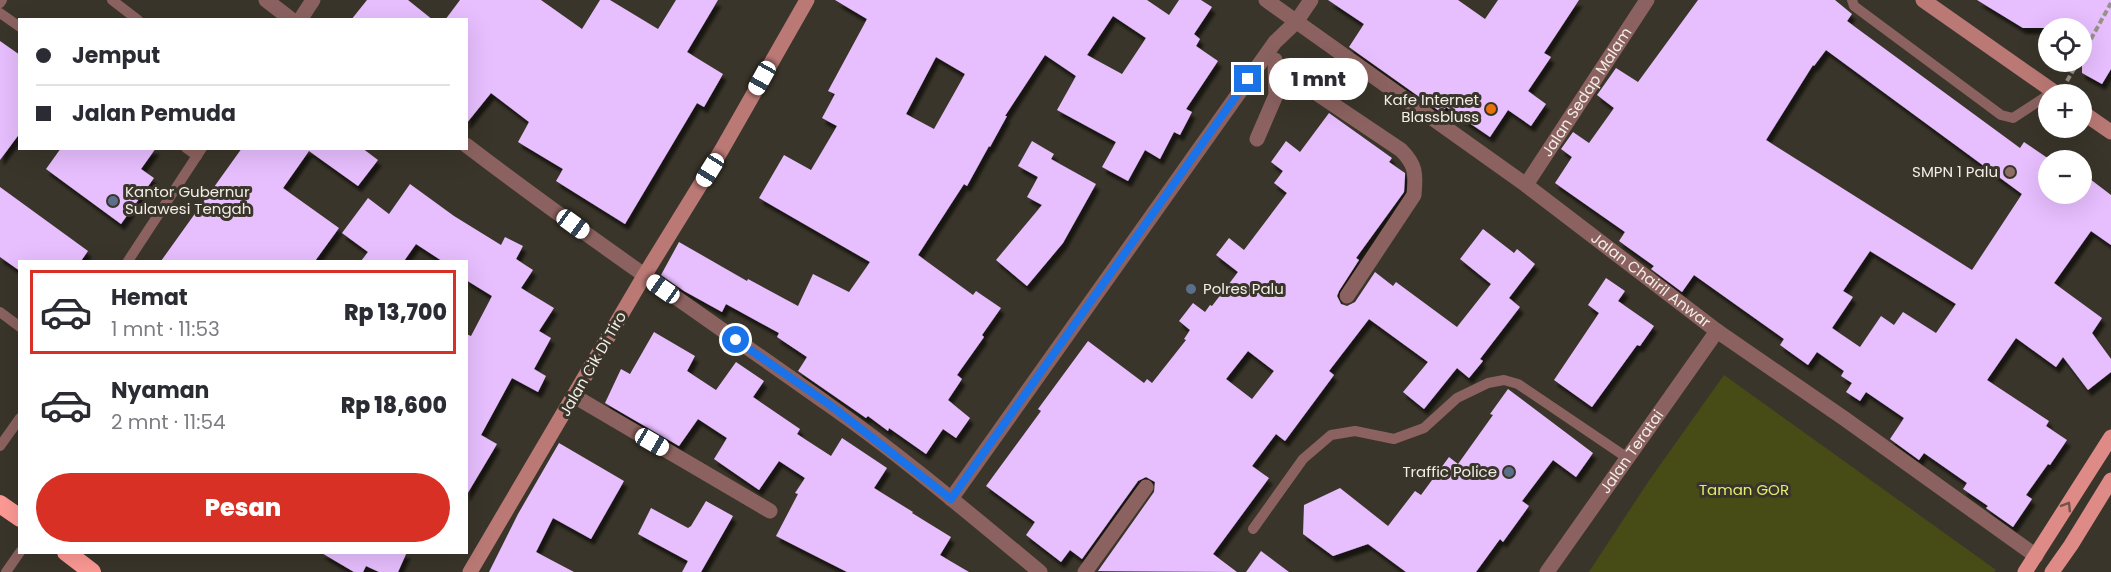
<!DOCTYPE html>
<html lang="id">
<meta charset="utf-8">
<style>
body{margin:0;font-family:Poppins,sans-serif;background:#f2f2f3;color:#2b2b33;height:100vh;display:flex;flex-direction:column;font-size:22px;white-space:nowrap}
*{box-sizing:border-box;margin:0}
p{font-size:20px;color:#7c7c81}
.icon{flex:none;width:33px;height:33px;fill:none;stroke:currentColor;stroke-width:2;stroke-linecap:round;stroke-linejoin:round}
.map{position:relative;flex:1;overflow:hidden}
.sheet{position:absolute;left:18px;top:260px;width:450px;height:294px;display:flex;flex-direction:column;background:#fff;border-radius:0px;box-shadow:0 6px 24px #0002}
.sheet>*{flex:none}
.banner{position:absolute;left:18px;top:18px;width:450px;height:132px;border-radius:0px;box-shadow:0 6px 24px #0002;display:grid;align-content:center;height:132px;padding:0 18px;background:#fff}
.tools{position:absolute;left:2038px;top:18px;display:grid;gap:12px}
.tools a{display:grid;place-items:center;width:54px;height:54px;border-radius:50%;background:#fff;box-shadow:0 6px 24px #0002;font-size:30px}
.end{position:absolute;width:27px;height:27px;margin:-14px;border:8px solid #1a73e8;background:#fff;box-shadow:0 0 0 3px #fff}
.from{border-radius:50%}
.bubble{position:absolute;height:42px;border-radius:21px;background:#fff;box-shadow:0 6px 24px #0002;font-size:20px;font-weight:800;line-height:42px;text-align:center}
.car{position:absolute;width:18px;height:36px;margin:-18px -9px;border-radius:8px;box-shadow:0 0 4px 2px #0007;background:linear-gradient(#fff 24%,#345 0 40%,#fff 0 76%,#345 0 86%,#fff 0)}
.banner b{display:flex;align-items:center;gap:21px;height:57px;font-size:22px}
.banner b+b{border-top:2px solid #e1e1e2}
.banner i{width:15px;height:15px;background:#2b2b33}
ul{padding:10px 0 0;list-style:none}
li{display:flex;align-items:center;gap:18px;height:84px;margin:0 12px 9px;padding:0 6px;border:3px solid transparent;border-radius:0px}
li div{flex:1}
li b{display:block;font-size:22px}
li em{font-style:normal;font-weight:800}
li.on{border-color:#d93025}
li>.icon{width:54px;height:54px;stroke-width:1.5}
.cta{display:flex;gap:12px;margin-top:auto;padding:12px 18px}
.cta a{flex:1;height:69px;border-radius:36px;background:#d93025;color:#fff;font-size:24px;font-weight:800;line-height:69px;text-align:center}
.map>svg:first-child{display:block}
.green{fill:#474c17}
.building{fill:#e7befe;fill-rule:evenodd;filter:url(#shadow)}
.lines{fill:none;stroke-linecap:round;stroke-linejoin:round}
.path{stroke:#979289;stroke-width:4;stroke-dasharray:6 3;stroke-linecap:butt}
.lane{stroke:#8b625f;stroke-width:10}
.street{stroke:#8b625f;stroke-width:15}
.secondary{stroke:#ba7975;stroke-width:15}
.primary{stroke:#de8a86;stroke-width:15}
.highway{stroke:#fe9a95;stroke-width:18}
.oneway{stroke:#73534a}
.route{stroke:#1a73e8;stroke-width:8}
.food-dot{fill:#e8710a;stroke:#3a352a;stroke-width:2}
.education-dot{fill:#8d6e63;stroke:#3a352a;stroke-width:2}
.service-dot{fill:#5c6f8a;stroke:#3a352a;stroke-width:2}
.labels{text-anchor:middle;stroke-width:6;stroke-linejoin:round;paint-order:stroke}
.street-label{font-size:15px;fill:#f2eee7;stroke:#3a352a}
.poi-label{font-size:15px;fill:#f2eee7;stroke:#3a352a;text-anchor:end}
.park-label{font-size:15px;fill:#e1ee70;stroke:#3a352a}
</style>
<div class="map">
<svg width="2111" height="572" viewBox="0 0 2111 572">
<defs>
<filter id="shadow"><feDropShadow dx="3.5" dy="6" stdDeviation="1.5" flood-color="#0009"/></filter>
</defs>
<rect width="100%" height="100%" fill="#3a352a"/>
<polygon class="green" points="1724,375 1996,570 1994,572 1589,572 1648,482"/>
<g class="building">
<polygon points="367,0 408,0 433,20 351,20"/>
<polygon points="460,0 541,0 582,29 600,0 610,0 658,29 676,0 718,0 687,52 723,74 704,107 697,103 625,224 556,181 563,169 518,142 529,122 491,93 466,124 466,20 445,20"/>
<path d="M835 0H1147L1169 15 1179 0H1201L1212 7 1194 34 1200 39 1196 46 1218 61 1186 109 1192 112 1180 135 1174 132 1160 159 1145 150 1128 181 1102 167 1116 142 1057 110 1076 76 1045 55 1005 116H1007L990 147 989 146 967 186 964 184 918 255 973 295 976 291 1001 308 982 335 984 337 957 375 962 379 948 400 970 418 956 438 943 429 926 454 889 428 888 431 868 416 866 418 798 371 807 357 777 337 779 333 726 304 722 312 684 291 661 275 679 242 747 281 748 279 798 306 813 274 849 292 870 262 759 198 784 155 811 170 837 126 822 118 835 94 828 91 867 19ZM1113 16 1146 38 1122 74 1087 55ZM936 57 965 74 934 129 906 114Z"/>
<polygon points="1328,0 1458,0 1485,19 1498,0 1579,0 1544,53 1551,57 1528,91 1546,104 1531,126 1508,110 1490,137 1446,107 1442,113 1349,47 1364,24"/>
<path d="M1698 0H1835L1852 14 1847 21 2020 148 2024 142 2049 159V194H2082L2090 179 2111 195V245L2091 231 2054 283 2102 318 2092 333 2111 359V372L2088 390 2063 357 2056 367 2016 338 1987 380 2049 421 2046 426 2067 440 2050 465 2048 464 2026 495 2032 499 2013 527 1986 508 1988 506 1963 489 1967 483 1924 453 1919 460 1890 439 1904 418 1866 392 1860 401 1846 392 1852 383 1841 376 1844 371 1817 352 1808 365 1780 345 1784 339 1694 275 1682 292 1651 269 1654 266 1619 241 1625 232 1555 183 1572 157 1561 149 1573 132 1589 143 1614 108 1597 95 1616 68 1638 82ZM1826 50 2022 194 1972 270 1766 140 1813 65 1814 66ZM1870 251 1956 304 1936 333 1903 312 1894 325 1881 316 1860 347 1832 328 1853 297 1843 291Z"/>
<polygon points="1977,0 2111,0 2111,69 2102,84 2082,73 2082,28 2023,28"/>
<polygon points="0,41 20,55 20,133 0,160"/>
<path d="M1329 113 1392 158 1389 162 1405 173V176L1404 192 1356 258 1359 260 1339 291 1337 296 1341 304 1347 306 1355 302 1375 272 1393 286 1396 282 1457 327 1491 284 1460 259 1483 229 1514 253 1517 249 1535 264 1509 298 1520 307 1480 359 1483 361 1469 378 1457 368 1424 409 1403 392 1428 362 1369 319 1329 371 1334 375 1285 441 1276 434 1252 466 1269 478 1213 554 1237 572 1098 571 1154 492 1155 482 1146 477 1138 481 1082 559 1070 550 1061 562 1026 535 1035 522 986 486 1041 411 1038 409 1088 341 1144 383 1147 379 1152 383 1186 340 1184 339 1190 330 1179 321 1193 303 1205 312 1210 305 1212 306 1238 272 1216 255 1229 238 1244 250 1287 193 1274 183 1283 171 1271 162 1286 141 1300 152ZM1248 351 1274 371 1252 399 1226 379Z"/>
<polygon points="1032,141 1054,154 1051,159 1096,184 1063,243 1027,286 996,260 1042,205 1027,197 1038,177 1018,166"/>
<polygon points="61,148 156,148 141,169 154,178 121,224 46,169"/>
<polygon points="242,148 362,148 378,160 358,186 309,151 283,188 339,228 315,261 161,261"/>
<polygon points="410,184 454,216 501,245 505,237 523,246 516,259 533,270 521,288 554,308 539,331 551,338 534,369 546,376 538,392 512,378 481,435 497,444 466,496 466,334 471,336 492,296 466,280 466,261 442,261 416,244 404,261 361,261 368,252 342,233 368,198 389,214"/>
<polygon points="0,187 88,251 81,261 20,261 20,271 0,257"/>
<polygon points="1606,278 1625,291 1618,301 1654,326 1640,346 1637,345 1592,407 1554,380 1599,313 1588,305"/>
<polygon points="654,332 695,356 687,371 716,390 736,362 764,381 753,397 800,429 797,434 831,456 842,438 887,468 874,488 913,512 912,513 951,537 940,555 969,572 847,572 776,536 798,494 795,493 805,478 779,461 759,490 714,459 727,438 698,419 679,446 605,403 621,369 630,374"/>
<polygon points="1508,389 1593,453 1576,477 1553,460 1522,501 1529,506 1503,542 1500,539 1476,572 1406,572 1368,544 1333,556 1303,534 1304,505 1340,488 1388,526 1415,491 1421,495 1449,457 1458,464 1493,415 1490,414"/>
<polygon points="559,443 624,481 591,539 553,518 536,552 574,572 489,572 518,514"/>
<polygon points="706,501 733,516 701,572 682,572 688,561 638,534 651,508 688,528 691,526"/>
<polygon points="1261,551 1289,572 1246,572"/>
<polygon points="320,552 407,552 398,572 379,572 366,566 363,572 354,572"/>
</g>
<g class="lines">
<g class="path">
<polyline points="2082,55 2111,3"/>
<polyline points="2067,81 2078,62"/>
</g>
<g class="lane">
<polyline points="112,0 138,20"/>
<polyline points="1852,0 1854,6 2001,115 2013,118 2053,92"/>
<polyline points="0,3 2,0"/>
<polyline points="0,13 20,27"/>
<polyline points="186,148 197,156"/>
<polyline points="128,261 202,148"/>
<polyline points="0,312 20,327"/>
<polyline points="0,446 20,418"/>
<polyline points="1253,529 1303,459 1331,435 1355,431 1394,439 1424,428 1457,398 1488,383 1504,380 1518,384 1626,457"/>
<polyline points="6,572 20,552"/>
</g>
<g class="street">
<polyline points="266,0 292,20"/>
<path id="s1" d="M1266 0 1526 185 1717 331 1845 419 2036 556"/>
<polyline points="300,20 313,0"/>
<path d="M1276 66 1401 150C1416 165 1416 174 1414 195L1347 296"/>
<polyline points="1257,139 1276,95 1275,60"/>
<path d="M466 145C585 236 708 319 829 405 902 456 971 515 1040 572"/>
<path id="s2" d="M1526 185 1647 0"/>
<polyline points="574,396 770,511"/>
<polyline points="951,499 1275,42 1296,22 1311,0"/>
<polyline points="1085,572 1146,487"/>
<path id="s3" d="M1547 572 1717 331"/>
</g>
<g class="secondary">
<polyline points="1923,0 2057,94"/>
<polyline points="2082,112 2111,132"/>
<polyline points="470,572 644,276 721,151 807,0"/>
</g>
<g class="primary">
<polyline points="2025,572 2111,437"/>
<polyline points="2052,572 2071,545 2111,480"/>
</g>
<g class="highway">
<polyline points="0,504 20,518"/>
<polyline points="66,552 92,572"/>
</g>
</g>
<defs><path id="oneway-chevron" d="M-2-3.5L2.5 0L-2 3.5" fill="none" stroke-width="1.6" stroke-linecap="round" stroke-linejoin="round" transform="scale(1.5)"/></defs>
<use class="oneway" href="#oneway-chevron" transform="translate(2067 506) rotate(-58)"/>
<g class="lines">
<polyline class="route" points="736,340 830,405 951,499 1248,79"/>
</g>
<circle class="food-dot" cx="1491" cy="109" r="6"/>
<circle class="education-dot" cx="2010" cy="172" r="6"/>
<g class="service-dot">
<circle cx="113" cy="201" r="6"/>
<circle cx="1191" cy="289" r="6"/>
<circle cx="1509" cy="472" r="6"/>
</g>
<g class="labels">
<g class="street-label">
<text dy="5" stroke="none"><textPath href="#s2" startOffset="111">Jalan Sedap Malam</textPath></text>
<text dy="5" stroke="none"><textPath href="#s1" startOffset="476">Jalan Chairil Anwar</textPath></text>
<text transform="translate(593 364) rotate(-60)" y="5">Jalan Cik Di Tiro</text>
<text dy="5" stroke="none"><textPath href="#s3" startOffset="147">Jalan Teratai</textPath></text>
</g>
<g class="poi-label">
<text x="1479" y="105">Kafe Internet<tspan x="1479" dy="17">Blassbluss</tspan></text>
<text x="1998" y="177">SMPN 1 Palu</text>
<text x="125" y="197" text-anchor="start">Kantor Gubernur<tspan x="125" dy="17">Sulawesi Tengah</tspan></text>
<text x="1203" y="294" text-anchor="start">Polres Palu</text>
<text x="1497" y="477">Traffic Police</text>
</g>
<g class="park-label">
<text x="1744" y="495">Taman GOR</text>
</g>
</g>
</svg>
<div class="tools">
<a><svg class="icon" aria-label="locate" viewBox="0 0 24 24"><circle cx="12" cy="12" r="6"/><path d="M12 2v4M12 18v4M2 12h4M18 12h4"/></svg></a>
<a>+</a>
<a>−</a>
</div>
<i class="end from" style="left:736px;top:340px"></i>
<i class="end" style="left:1248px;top:79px"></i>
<div class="bubble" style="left:1269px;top:58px;width:99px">1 mnt</div>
<i class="car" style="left:762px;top:78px;rotate:209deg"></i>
<i class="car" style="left:710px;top:170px;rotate:212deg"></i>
<i class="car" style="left:573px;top:224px;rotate:126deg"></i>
<i class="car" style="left:663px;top:289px;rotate:305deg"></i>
<i class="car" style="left:652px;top:442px;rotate:120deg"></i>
<div class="banner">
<b><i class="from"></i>Jemput</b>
<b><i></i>Jalan Pemuda</b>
</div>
<section class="sheet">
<ul>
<li class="on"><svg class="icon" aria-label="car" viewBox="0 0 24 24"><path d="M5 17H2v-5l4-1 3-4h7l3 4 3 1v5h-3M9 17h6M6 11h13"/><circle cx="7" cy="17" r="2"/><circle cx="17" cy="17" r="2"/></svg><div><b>Hemat</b><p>1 mnt · 11:53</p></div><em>Rp 13,700</em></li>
<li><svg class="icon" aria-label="car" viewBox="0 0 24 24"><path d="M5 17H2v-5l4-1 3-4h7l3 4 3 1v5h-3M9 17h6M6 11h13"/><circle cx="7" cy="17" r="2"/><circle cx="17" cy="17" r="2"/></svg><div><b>Nyaman</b><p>2 mnt · 11:54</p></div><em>Rp 18,600</em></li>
</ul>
<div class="cta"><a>Pesan</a></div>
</section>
</div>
